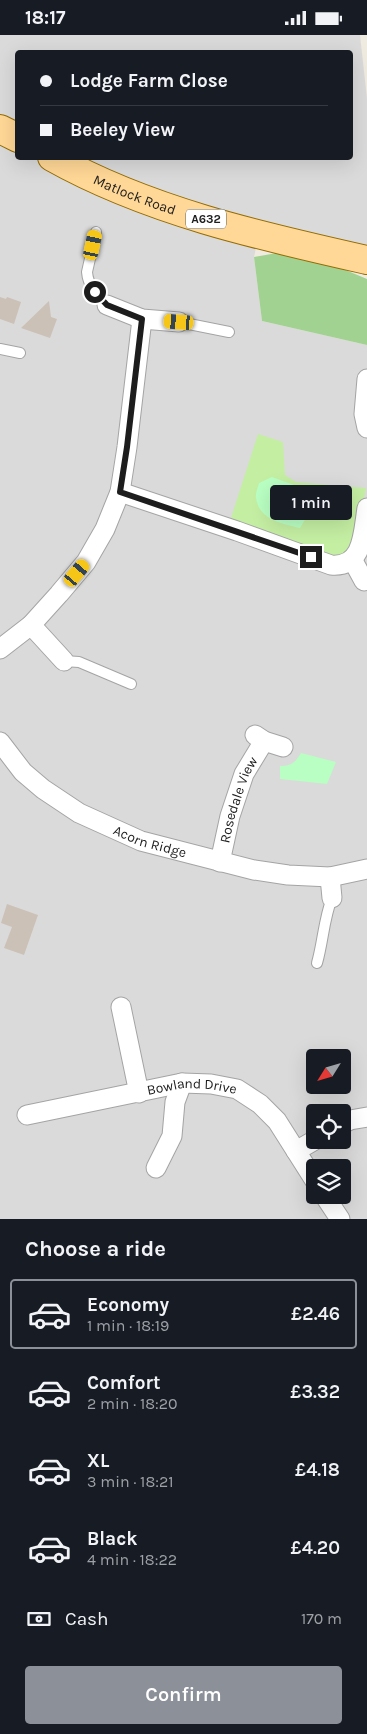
<!DOCTYPE html>
<meta charset="utf-8">
<style>
body{margin:0;font-family:Karla,sans-serif;background:#242831;color:#f1f3f6;height:100vh;display:flex;flex-direction:column;font-size:19px;white-space:nowrap}
*{box-sizing:border-box;margin:0}
p{font-size:16px;color:#9ea1a6}
.icon{flex:none;width:28px;height:28px;fill:none;stroke:currentColor;stroke-width:2;stroke-linecap:round;stroke-linejoin:round}
.map{position:relative;height:1184px;overflow:hidden}
.panel{display:flex;flex-direction:column;background:#171b24;flex:1}
.panel>*{flex:none}
.top-card{position:absolute;left:15px;top:15px;width:338px;height:110px;border-radius:5px;box-shadow:0 5px 20px #0002;display:grid;align-content:center;height:110px;padding:0 25px;background:#171b24}
.needle{width:32px;rotate:233deg}
.fabs{position:absolute;left:306px;top:1014px;display:grid;gap:10px}
.fabs a{display:grid;place-items:center;width:45px;height:45px;border-radius:5px;background:#171b24;box-shadow:0 5px 20px #0002;font-size:25px}
.end{position:absolute;width:22px;height:22px;margin:-11px;border:6px solid #1d1d1d;background:#fff;box-shadow:0 0 0 2px #fff}
.from{border-radius:50%}
.bubble{position:absolute;height:35px;border-radius:5px;background:#171b24;box-shadow:0 5px 20px #0002;font-size:16px;font-weight:600;line-height:35px;text-align:center}
.car{position:absolute;width:15px;height:30px;margin:-15px -8px;border-radius:6px;box-shadow:0 0 4px 1px #0007;background:linear-gradient(#f5c518 24%,#345 0 40%,#f5c518 0 76%,#345 0 86%,#f5c518 0)}
.top-card b{display:flex;align-items:center;gap:18px;height:48px;font-size:19px}
.top-card b+b{border-top:1px solid #363941}
.top-card i{width:12px;height:12px;background:#f1f3f6}
ul{padding:0;list-style:none}
li{display:flex;align-items:center;gap:15px;height:70px;margin:0 10px 8px;padding:0 15px;border:2px solid transparent;border-radius:5px}
li div{flex:1}
li b{display:block;font-size:19px}
li em{font-style:normal;font-weight:600}
li.active{border-color:#8c9099}
li>.icon{width:45px;height:45px;stroke-width:1.5}
h2{padding:0 25px;font-size:22px;line-height:60px}
.pay{display:flex;align-items:center;gap:12px;height:55px;padding:0 25px;font-size:19px}
.pay p{margin-inline-start:auto}
.primary-button{display:flex;gap:10px;margin-top:auto;padding:10px 25px}
.primary-button a{flex:1;height:58px;border-radius:5px;background:#8c9099;color:#fff;font-size:20px;font-weight:600;line-height:58px;text-align:center}
.status{display:flex;justify-content:space-between;align-items:center;height:35px;padding:0 25px;background:#171b24;direction:ltr}
.status svg{height:14px;fill:currentColor}
.map>svg:first-child{display:block}
.residential{fill:#dbdada;fill-rule:evenodd}
.grass{fill:#c4eea2}
.forest{fill:#a2d292}
.park{fill:#b9fec2}
.building{fill:#cbc1b7}
.lines{fill:none;stroke-linecap:round;stroke-linejoin:round}
.service-casing{stroke:#a4a4a4;stroke-width:12}
.minor-casing{stroke:#a4a4a4;stroke-width:21}
.primary-casing{stroke:#956c00;stroke-width:30}
.service{stroke:#fff;stroke-width:10}
.minor{stroke:#fff;stroke-width:19}
.primary{stroke:#ffd796;stroke-width:28}
.route{stroke:#1d1d1d;stroke-width:6}
.labels{text-anchor:middle;stroke-width:4;stroke-linejoin:round;paint-order:stroke}
.shield{fill:#fff;stroke:#616161;stroke-width:1}
.shield-label{font-size:12px;font-weight:bold;fill:#1d1d1d}
.street-label{font-size:14px;fill:#1d1d1d;stroke:#fff}
</style>
<div class="status"><b>18:17</b><svg viewBox="0 0 49 12"><path d="M0 12V9h3v3zM5 12V6h3v6zM10 12V3h3v9zM15 12V0h3v12zM26 1h20v11H26zM47 4h2v5h-2z"/></svg></div>
<div class="map">
<svg width="367" height="1184" viewBox="0 0 367 1184">
<rect width="100%" height="100%" fill="#efebe1"/>
<path class="residential" d="M0 0H360L367 63V216L262 187 254 222 262 286 367 310V1184H0ZM18 18H350V122H18ZM315 1022H342V1050H315ZM315 1078H342V1105H315ZM315 1132H342V1160H315Z"/>
<polygon class="grass" points="258,399 283,407 285,440 296,447 366,453 357,504 338,527 229,489"/>
<polygon class="forest" points="277,218 302,225 336,231 367,244 367,310 262,286 254,222"/>
<g class="park">
<path d="M272 442 297 451 308 452 306 483 300 493C283 489 259 485 256 463 255 459 258 452 259 448Z"/>
<path d="M301 718 336 727 327 749 280 744V731C291 731 295 728 301 718Z"/>
</g>
<g class="building">
<polygon points="0,262 6,264 7,262 21,267 14,289 0,284"/>
<polygon points="49,266 51,282 57,284 50,303 21,293"/>
<polygon points="7,869 38,880 24,920 4,913 12,892 1,888"/>
</g>
<g class="lines">
<defs>
<g id="service">
<path d="M96 197 87 237C88 251 97 260 107 270"/>
<polyline points="179,287 229,297"/>
<polyline points="0,314 20,318"/>
<polyline points="64,626 79,627 131,649"/>
<path d="M317 928C323 907 324 883 332 863"/>
</g>
<g id="minor">
<polyline points="107,270 142,284 179,287"/>
<polyline points="367,344 364,379 367,393"/>
<path d="M120 457 237 496 331 530C364 533 363 497 367 473"/>
<polyline points="352,524 364,546"/>
<polyline points="31,590 64,626"/>
<polyline points="0,614 31,590 59,559 86,527 105,494 120,457 127,412 142,284"/>
<polyline points="255,700 264,706 283,712"/>
<path id="s1" d="M0 707 23 737 43 754 79 778 141 806 254 835 288 840 330 842 367 834"/>
<path id="s2" d="M220 827 230 781 244 739 264 706"/>
<polyline points="330,842 332,863"/>
<polyline points="121,972 139,1058"/>
<path id="s3" d="M27 1080 182 1048 211 1049 237 1054 260 1069 277 1086 315 1146"/>
<polyline points="342,1089 350,1085 367,1082"/>
<polyline points="296,1116 315,1105"/>
<polyline points="156,1133 172,1101 175,1067 182,1048"/>
<polyline points="324,1160 340,1184"/>
</g>
<g id="primary">
<polyline points="0,94 18,103"/>
<path id="s4" d="M52 122C148 176 260 201 367 225"/>
</g>
</defs>
<use href="#service" class="service-casing"/>
<use href="#minor" class="minor-casing"/>
<use href="#primary" class="primary-casing"/>
<use href="#service" class="service"/>
<use href="#minor" class="minor"/>
<use href="#primary" class="primary"/>
</g>
<g class="lines">
<polyline class="route" points="95,257 107,270 142,284 127,412 120,457 311,522"/>
</g>
<g class="labels">
<rect class="shield" x="186" y="174.5" width="40" height="19" rx="4"/>
<g class="shield-label">
<text x="206" y="188">A632</text>
</g>
<g class="street-label">
<text dy="5" stroke="none"><textPath href="#s4" startOffset="91">Matlock Road</textPath></text>
<text dy="5" stroke="none"><textPath href="#s2" startOffset="65">Rosedale View</textPath></text>
<text dy="5" stroke="none"><textPath href="#s1" startOffset="184">Acorn Ridge</textPath></text>
<text dy="5" stroke="none"><textPath href="#s3" startOffset="168">Bowland Drive</textPath></text>
</g>
</g>
</svg>
<div class="fabs">
<a><svg class="needle" viewBox="-14 -14 28 28"><path d="M0-13l5 13h-10z" fill="#e53935"/><path d="M0 13l5-13h-10z" fill="#9ea1a6"/></svg></a>
<a><svg class="icon" aria-label="locate" viewBox="0 0 24 24"><circle cx="12" cy="12" r="6"/><path d="M12 2v4M12 18v4M2 12h4M18 12h4"/></svg></a>
<a><svg class="icon" aria-label="layers" viewBox="0 0 24 24"><path d="M12 4l9 5-9 5-9-5zM3 14l9 5 9-5"/></svg></a>
</div>
<i class="end from" style="left:95px;top:257px"></i>
<i class="end" style="left:311px;top:522px"></i>
<div class="bubble" style="left:270px;top:450px;width:82px">1 min</div>
<i class="car" style="left:93px;top:210px;rotate:12deg"></i>
<i class="car" style="left:179px;top:287px;rotate:274deg"></i>
<i class="car" style="left:77px;top:538px;rotate:40deg"></i>
<div class="top-card">
<b><i class="from"></i>Lodge Farm Close</b>
<b><i></i>Beeley View</b>
</div>
</div>
<section class="panel">
<h2>Choose a ride</h2>
<ul>
<li class="active"><svg class="icon" aria-label="car" viewBox="0 0 24 24"><path d="M5 17H2v-5l4-1 3-4h7l3 4 3 1v5h-3M9 17h6M6 11h13"/><circle cx="7" cy="17" r="2"/><circle cx="17" cy="17" r="2"/></svg><div><b>Economy</b><p>1 min · 18:19</p></div><em>£2.46</em></li>
<li><svg class="icon" aria-label="car" viewBox="0 0 24 24"><path d="M5 17H2v-5l4-1 3-4h7l3 4 3 1v5h-3M9 17h6M6 11h13"/><circle cx="7" cy="17" r="2"/><circle cx="17" cy="17" r="2"/></svg><div><b>Comfort</b><p>2 min · 18:20</p></div><em>£3.32</em></li>
<li><svg class="icon" aria-label="car" viewBox="0 0 24 24"><path d="M5 17H2v-5l4-1 3-4h7l3 4 3 1v5h-3M9 17h6M6 11h13"/><circle cx="7" cy="17" r="2"/><circle cx="17" cy="17" r="2"/></svg><div><b>XL</b><p>3 min · 18:21</p></div><em>£4.18</em></li>
<li><svg class="icon" aria-label="car" viewBox="0 0 24 24"><path d="M5 17H2v-5l4-1 3-4h7l3 4 3 1v5h-3M9 17h6M6 11h13"/><circle cx="7" cy="17" r="2"/><circle cx="17" cy="17" r="2"/></svg><div><b>Black</b><p>4 min · 18:22</p></div><em>£4.20</em></li>
</ul>
<div class="pay"><svg class="icon" aria-label="cash" viewBox="0 0 24 24"><path d="M3 7h18v10H3z"/><circle cx="12" cy="12" r="2"/></svg>Cash<p>170 m</p></div>
<div class="primary-button"><a>Confirm</a></div>
</section>
